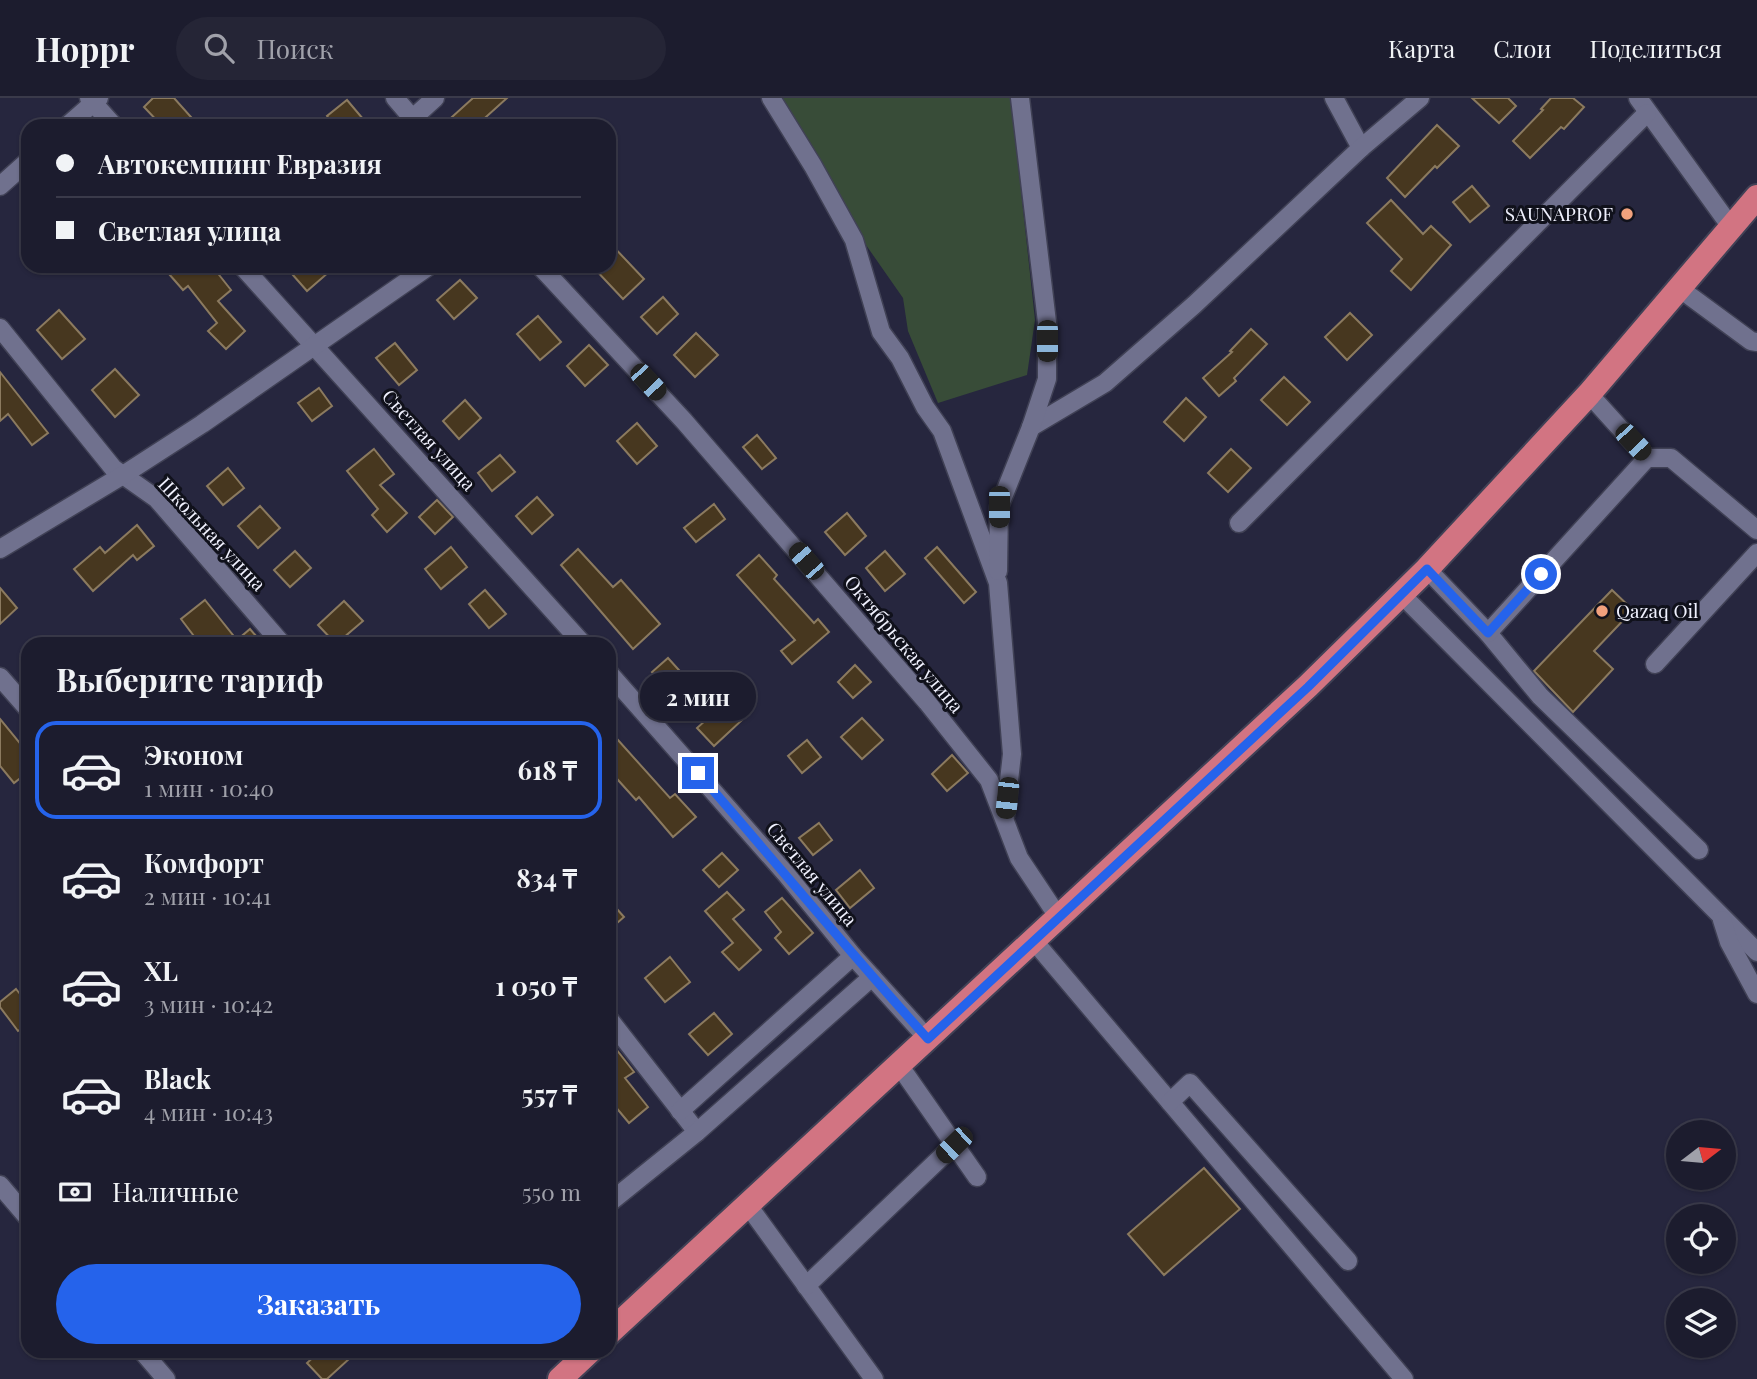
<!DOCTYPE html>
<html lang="ru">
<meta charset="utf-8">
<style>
body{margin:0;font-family:"Playfair Display",serif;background:#252536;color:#f1f3f6;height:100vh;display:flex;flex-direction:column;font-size:26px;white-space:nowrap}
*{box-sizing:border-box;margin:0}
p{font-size:23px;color:#a0a1aa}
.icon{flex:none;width:38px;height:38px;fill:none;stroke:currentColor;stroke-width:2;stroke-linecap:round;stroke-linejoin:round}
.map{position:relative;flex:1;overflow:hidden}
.details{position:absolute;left:21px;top:539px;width:595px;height:721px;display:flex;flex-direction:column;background:#1c1c2e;border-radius:21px;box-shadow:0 2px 5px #0004,0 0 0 2px #3a3a4a}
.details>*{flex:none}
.guide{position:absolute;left:21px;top:21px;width:595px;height:154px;border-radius:21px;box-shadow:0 2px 5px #0004,0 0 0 2px #3a3a4a;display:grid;align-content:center;height:154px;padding:0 35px;background:#1c1c2e}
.needle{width:46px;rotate:74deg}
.fabs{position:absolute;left:1666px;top:1022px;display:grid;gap:14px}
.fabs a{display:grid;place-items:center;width:70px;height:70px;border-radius:50%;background:#1c1c2e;box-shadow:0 2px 5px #0004,0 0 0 2px #3a3a4a;font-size:35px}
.end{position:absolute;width:32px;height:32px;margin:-16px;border:9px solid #2563eb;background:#fff;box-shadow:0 0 0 4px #fff}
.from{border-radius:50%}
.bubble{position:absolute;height:49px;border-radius:24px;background:#1c1c2e;box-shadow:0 2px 5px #0004,0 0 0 2px #3a3a4a;font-size:23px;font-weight:700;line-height:49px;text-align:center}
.car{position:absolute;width:21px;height:42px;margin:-21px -10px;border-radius:9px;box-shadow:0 0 5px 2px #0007;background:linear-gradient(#222 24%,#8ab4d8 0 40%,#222 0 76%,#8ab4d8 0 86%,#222 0)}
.guide b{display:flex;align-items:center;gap:24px;height:66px;font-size:26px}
.guide b+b{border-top:2px solid #3a3a4a}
.guide i{width:18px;height:18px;background:#f1f3f6}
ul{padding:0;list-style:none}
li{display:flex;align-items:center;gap:21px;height:98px;margin:0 14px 10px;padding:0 21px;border:4px solid transparent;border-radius:21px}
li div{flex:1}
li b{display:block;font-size:26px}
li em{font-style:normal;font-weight:700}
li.on{border-color:#2563eb}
li>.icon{width:63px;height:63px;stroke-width:1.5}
h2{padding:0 35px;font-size:32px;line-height:84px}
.pay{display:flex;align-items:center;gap:18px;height:77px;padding:0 35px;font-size:26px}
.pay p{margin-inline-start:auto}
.primary-button{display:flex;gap:14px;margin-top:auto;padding:14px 35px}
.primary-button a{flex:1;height:80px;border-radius:42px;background:#2563eb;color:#fff;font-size:28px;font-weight:700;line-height:80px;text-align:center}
header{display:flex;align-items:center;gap:42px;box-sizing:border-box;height:98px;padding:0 35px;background:#1c1c2e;border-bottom:2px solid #3a3a4a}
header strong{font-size:33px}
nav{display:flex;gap:38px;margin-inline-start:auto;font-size:24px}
.search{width:490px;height:63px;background:#252536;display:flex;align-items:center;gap:18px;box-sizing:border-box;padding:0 24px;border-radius:38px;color:#a0a1aa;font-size:26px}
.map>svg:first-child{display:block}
.green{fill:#384c38}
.building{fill:#47371f;stroke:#8b7a5f;stroke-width:2}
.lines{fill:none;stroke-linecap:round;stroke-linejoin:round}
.minor-casing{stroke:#404155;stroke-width:21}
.highway-casing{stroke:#404155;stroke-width:28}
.minor{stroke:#70718e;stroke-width:18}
.highway{stroke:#d27482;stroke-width:24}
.route{stroke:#2563eb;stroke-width:9}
.poi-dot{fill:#f1a17d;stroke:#10111b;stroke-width:2.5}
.labels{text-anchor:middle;stroke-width:6;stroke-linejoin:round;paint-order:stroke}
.poi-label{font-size:19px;fill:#f0f1fe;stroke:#10111b;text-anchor:end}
.street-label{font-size:19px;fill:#f0f1fe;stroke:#10111b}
</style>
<header>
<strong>Hoppr</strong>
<div class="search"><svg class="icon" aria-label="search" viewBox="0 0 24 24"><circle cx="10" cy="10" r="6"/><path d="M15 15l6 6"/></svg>Поиск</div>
<nav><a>Карта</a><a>Слои</a><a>Поделиться</a></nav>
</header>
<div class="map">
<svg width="1757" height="1281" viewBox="0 0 1757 1281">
<rect width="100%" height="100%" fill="#26263e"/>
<polygon class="green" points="782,0 1011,0 1035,222 1027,277 938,305 908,233 903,200 866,147 813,49"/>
<g class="building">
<polygon points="153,0 174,0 199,28 162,28 144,9"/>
<polygon points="473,0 507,0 476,28 442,28"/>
<polygon points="1472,0 1508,0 1516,8 1499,25"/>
<polygon points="1551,0 1573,0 1584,9 1564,31 1561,29 1530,60 1513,43 1543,12 1541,11"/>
<polygon points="347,2 369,28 335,28 327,18"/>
<polygon points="1437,27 1459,48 1437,70 1435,68 1405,99 1387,80"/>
<polygon points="1472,88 1489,108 1470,124 1453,104"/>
<polygon points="1391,102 1423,136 1431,128 1451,147 1411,192 1391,173 1402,161 1367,125"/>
<polygon points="609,144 644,181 623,201 592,168 609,168"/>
<polygon points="162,168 212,168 231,192 218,203 245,233 226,251 208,233 217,225 188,188 183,192"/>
<polygon points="285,168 324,168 329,174 307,193"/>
<polygon points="460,182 477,200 454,221 437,202"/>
<polygon points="663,199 678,216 657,236 641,219"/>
<polygon points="59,212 85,241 62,261 37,232"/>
<polygon points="1350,215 1372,237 1347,262 1325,239"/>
<polygon points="538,218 561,244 540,262 517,236"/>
<polygon points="1251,231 1267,246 1234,280 1236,283 1219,298 1203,280 1232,254 1230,253"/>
<polygon points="696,235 718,257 695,279 674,257"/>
<polygon points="395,245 417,272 399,287 376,260"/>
<polygon points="589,247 608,267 585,288 567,268"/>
<polygon points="115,271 139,297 115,319 92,292"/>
<polygon points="0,274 48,335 32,347 8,316 0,323"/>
<polygon points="1284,279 1310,304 1287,327 1261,302"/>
<polygon points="319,290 332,308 312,323 298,305"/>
<polygon points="1186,300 1206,319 1184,343 1164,324"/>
<polygon points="465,302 481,320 459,341 443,323"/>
<polygon points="637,325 657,348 637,366 617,343"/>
<polygon points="757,337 776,360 762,371 743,349"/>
<polygon points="374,351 394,376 380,387 407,415 387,434 372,417 378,411 347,373"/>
<polygon points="1231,351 1251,370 1228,394 1208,375"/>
<polygon points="500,357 515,374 492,393 478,375"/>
<polygon points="228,370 244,390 223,407 207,388"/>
<polygon points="537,399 553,417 532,436 516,418"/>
<polygon points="437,402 453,419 435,436 419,419"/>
<polygon points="714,406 725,421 696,444 684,430"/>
<polygon points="260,408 280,430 258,450 238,428"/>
<polygon points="847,415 866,438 845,457 825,434"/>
<polygon points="137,427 154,448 137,462 133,457 93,493 74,471 100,449 105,455"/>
<polygon points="451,449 467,469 441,491 425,471"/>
<polygon points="937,449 976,494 964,505 925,460"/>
<polygon points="578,451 613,489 621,482 660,526 633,551 561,467"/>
<polygon points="295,453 311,470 290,489 274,472"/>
<polygon points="885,453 905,476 885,493 866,470"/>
<polygon points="759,457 777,477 774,481 814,525 818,521 829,534 792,566 781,553 795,542 737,477"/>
<polygon points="0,490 17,510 0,526"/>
<polygon points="485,492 506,516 489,530 469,506"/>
<polygon points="1612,492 1633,512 1594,553 1613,571 1573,614 1534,573"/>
<polygon points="205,502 237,542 250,531 263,546 200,546 181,521"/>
<polygon points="344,503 363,523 336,546 318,527"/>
<polygon points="668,560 687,581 671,596 652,574"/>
<polygon points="855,567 871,584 853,600 838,584"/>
<polygon points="726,604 742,622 714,648 697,630"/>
<polygon points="862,620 883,642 862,661 841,639"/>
<polygon points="0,621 28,655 28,674 14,685 0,668"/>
<polygon points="609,632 670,700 675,696 696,719 673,739 639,699 636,702 609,672"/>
<polygon points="807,642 821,659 802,675 788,658"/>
<polygon points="952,657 968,675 947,693 932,676"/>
<polygon points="819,725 832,742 813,757 799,740"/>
<polygon points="722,755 738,772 719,789 703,772"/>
<polygon points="860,772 874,790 850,810 836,792"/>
<polygon points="727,794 744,812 733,821 761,852 739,872 722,854 733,845 705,813"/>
<polygon points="782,800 813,835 789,856 775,840 781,834 765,814"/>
<polygon points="609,802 624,819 609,832"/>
<polygon points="670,859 690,884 665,904 645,880"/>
<polygon points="16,891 28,906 28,926 18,933 0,909 0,904"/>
<polygon points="714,915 732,936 708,957 689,936"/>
<polygon points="609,942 634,974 625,980 648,1009 629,1025 609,1001 615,994 609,986"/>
<polygon points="1204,1070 1240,1111 1164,1177 1128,1136"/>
<polygon points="320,1253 342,1253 349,1261 327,1281 322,1281 307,1265"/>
</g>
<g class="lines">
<defs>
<g id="minor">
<polyline points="89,0 114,28"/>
<polyline points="395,0 419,28"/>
<polyline points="771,0 813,68 854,142 881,234 900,260 925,309 942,333 998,485 1012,656 1005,718"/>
<polyline points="1334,0 1361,50"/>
<polyline points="1638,0 1731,129"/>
<polyline points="413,20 435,0"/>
<polyline points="67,28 99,0"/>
<polyline points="0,88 28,63"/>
<polyline points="242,168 583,546"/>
<polyline points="540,168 684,323 927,604 989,682 1019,760 1059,820"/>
<polyline points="1679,190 1751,243 1757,244"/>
<polyline points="0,230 113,370 157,401 282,546"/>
<polyline points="1589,296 1647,360"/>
<polyline points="1031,329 1105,285 1194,207 1361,50 1420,0"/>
<polyline points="1239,425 1647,15"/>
<polyline points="0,451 123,377 202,326 429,168"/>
<polyline points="1427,471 1488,535 1540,598 1699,752"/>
<polyline points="998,473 999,409 1031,329 1047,281 1047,224 1020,0"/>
<polyline points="1402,497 1757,854"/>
<polyline points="1488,535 1647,360 1671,360 1757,432"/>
<polyline points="1655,566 1757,455"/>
<polyline points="609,575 786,776 853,858 928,941"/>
<polyline points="0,579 28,611"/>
<polyline points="1722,822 1729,844 1757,896"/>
<polyline points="1034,843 1404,1281"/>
<polyline points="609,921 697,1034"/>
<polyline points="899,967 977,1079"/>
<polyline points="1170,1004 1190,985 1348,1163"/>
<polyline points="680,1013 853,858"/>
<polyline points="0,1087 28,1120"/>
<polyline points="609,1105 697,1034 872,879"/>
<polyline points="747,1106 874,1281"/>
<polyline points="806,1188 954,1047"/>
<polyline points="142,1253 166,1281"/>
</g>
<g id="highway">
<polyline points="609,1235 1308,588 1427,471 1589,296 1757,99"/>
<polyline points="560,1281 590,1253"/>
</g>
</defs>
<use href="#minor" class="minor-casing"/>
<use href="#highway" class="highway-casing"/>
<use href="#minor" class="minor"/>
<use href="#highway" class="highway"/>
</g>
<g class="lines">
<path class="route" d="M698 675C775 763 849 854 928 941L1308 589 1427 471 1488 535 1541 476"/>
</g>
<g class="poi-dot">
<circle cx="1627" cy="116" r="7"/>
<circle cx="1602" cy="513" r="7"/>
</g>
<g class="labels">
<g class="poi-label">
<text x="1613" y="123">SAUNAPROF</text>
<text x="1616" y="520" text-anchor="start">Qazaq Oil</text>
</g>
<g class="street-label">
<text transform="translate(429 342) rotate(48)" y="7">Светлая улица</text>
<text transform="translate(212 436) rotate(47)" y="7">Школьная улица</text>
<text transform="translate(904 546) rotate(50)" y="7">Октябрьская улица</text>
<text transform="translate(812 776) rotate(50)" y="7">Светлая улица</text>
</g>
</g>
</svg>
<div class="fabs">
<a><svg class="needle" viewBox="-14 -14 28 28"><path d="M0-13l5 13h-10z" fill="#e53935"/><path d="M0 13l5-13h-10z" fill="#a0a1aa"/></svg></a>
<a><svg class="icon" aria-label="locate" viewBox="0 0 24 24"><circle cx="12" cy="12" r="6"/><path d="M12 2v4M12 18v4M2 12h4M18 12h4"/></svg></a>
<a><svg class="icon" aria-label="layers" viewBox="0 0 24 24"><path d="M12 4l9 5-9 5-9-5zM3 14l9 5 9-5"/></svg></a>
</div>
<i class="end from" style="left:1541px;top:476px"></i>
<i class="end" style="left:698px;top:675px"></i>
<div class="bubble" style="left:640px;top:574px;width:116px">2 мин</div>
<i class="car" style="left:1047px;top:243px;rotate:180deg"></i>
<i class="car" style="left:648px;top:284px;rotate:137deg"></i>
<i class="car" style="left:1633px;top:344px;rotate:137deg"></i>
<i class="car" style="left:999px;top:409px;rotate:180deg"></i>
<i class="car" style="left:806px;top:463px;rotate:319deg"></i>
<i class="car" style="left:1007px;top:700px;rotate:186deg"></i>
<i class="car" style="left:954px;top:1047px;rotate:226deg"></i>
<div class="guide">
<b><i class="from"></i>Автокемпинг Евразия</b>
<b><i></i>Светлая улица</b>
</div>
<section class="details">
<h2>Выберите тариф</h2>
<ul>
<li class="on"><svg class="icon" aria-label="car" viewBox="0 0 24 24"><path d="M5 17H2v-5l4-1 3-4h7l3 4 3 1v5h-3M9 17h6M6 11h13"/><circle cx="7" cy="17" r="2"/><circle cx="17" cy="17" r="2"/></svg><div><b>Эконом</b><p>1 мин · 10:40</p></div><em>618 ₸</em></li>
<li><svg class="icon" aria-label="car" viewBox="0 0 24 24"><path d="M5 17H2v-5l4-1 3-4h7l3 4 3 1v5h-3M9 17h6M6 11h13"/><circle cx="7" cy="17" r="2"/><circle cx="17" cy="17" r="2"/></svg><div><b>Комфорт</b><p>2 мин · 10:41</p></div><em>834 ₸</em></li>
<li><svg class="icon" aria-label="car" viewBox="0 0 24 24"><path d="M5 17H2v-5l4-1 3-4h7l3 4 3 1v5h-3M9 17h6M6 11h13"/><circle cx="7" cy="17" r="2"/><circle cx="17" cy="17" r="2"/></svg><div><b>XL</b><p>3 мин · 10:42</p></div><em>1 050 ₸</em></li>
<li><svg class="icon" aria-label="car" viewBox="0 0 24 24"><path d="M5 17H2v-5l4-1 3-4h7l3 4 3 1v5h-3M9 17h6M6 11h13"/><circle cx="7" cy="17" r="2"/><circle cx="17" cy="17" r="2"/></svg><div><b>Black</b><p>4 мин · 10:43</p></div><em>557 ₸</em></li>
</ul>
<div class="pay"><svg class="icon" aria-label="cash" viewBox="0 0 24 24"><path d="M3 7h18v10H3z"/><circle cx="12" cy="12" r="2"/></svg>Наличные<p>550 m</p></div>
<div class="primary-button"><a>Заказать</a></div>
</section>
</div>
